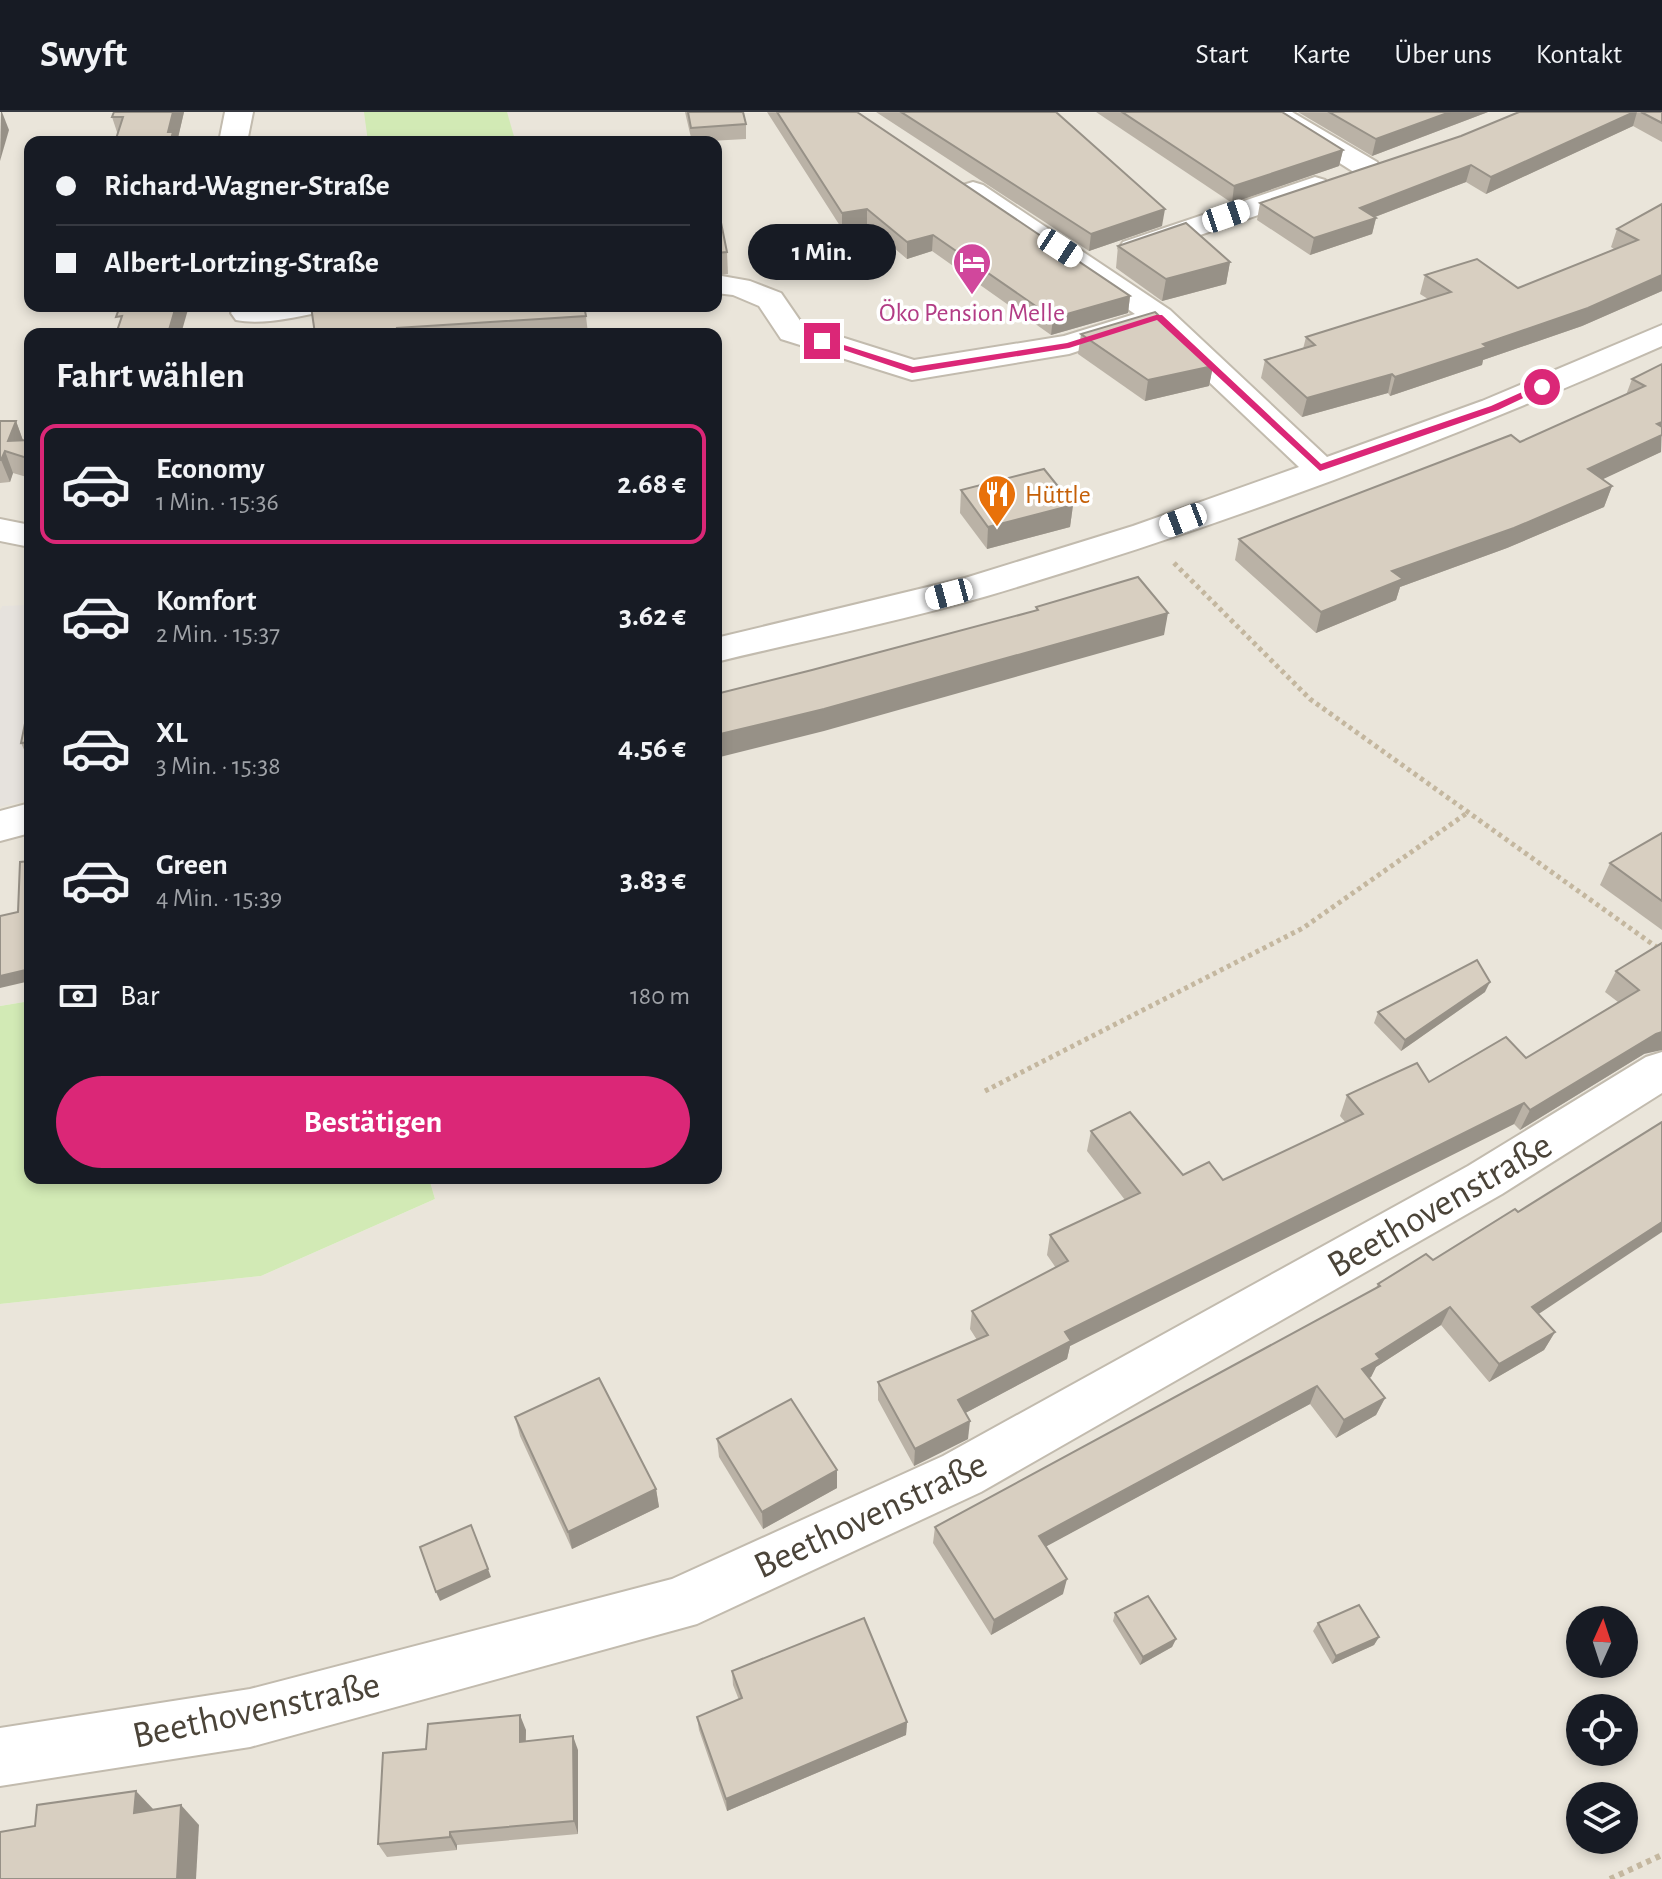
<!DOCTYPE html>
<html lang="de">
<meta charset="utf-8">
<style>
body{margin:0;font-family:"Alegreya Sans",sans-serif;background:#20242c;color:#f1f3f6;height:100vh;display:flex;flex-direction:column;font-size:30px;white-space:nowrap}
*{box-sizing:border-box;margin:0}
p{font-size:26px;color:#9ea1a6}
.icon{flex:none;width:44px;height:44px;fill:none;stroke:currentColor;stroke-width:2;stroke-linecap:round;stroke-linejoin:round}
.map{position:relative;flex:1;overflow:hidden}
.details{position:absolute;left:24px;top:216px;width:698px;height:856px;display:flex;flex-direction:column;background:#171b24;border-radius:16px;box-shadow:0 4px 12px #0003}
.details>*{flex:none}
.top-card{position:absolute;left:24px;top:24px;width:698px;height:176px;border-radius:16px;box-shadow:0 4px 12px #0003;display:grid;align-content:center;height:176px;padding:0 32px;background:#171b24}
.needle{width:52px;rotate:3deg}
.fabs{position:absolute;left:1566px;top:1494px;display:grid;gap:16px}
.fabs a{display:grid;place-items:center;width:72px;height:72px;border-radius:50%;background:#171b24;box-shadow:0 4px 12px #0003;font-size:40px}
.end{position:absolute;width:36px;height:36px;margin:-18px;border:10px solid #db2777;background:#fff;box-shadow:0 0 0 4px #fff}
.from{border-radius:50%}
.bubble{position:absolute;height:56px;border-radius:28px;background:#171b24;box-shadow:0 4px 12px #0003;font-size:26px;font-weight:600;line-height:56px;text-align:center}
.car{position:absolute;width:24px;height:48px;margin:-24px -12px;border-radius:10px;box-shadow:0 0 6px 2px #0007;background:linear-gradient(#fff 24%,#345 0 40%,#fff 0 76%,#345 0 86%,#fff 0)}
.top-card b{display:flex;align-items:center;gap:28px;height:76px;font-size:30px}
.top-card b+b{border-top:2px solid #363941}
.top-card i{width:20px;height:20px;background:#f1f3f6}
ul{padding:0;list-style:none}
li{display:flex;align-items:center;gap:24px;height:120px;margin:0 16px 12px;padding:0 16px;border:4px solid transparent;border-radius:16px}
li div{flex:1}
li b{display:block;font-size:30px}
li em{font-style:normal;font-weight:600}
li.current{border-color:#db2777}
li>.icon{width:72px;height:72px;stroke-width:1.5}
h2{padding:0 32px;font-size:36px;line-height:96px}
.pay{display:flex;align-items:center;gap:20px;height:88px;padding:0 32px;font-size:30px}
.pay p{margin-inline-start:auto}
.button{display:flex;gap:16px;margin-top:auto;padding:16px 32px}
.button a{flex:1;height:92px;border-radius:48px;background:#db2777;color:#fff;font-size:32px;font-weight:600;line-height:92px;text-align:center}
header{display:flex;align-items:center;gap:48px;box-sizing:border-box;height:112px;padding:0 40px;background:#171b24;border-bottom:2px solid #363941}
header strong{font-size:38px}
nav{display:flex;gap:44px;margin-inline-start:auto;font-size:28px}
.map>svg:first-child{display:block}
.residential{fill:#eae5da;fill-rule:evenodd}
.industrial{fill:#e6e2dd}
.green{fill:#d2eab5}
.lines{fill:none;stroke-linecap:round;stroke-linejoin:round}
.minor-casing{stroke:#c2bbae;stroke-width:4}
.path-far1{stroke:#c4b79f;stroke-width:5;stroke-dasharray:4 4;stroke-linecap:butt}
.path{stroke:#c4b79f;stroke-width:6;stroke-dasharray:5 5;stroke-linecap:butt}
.minor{fill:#fff;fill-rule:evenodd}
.wall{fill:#bab2a6}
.shaded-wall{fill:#979187}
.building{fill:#d8cfc1;stroke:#979187;stroke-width:2}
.route{fill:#db2777}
.labels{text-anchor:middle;stroke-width:7;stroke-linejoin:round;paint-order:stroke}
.far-hotel-label{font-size:26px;fill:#b23c85;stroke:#fff}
.far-food-label{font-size:26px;fill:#c56008;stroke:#fff;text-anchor:start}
.near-street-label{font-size:38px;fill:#4b4439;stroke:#fff}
</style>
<header>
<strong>Swyft</strong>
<nav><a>Start</a><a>Karte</a><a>Über uns</a><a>Kontakt</a></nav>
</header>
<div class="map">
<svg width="1662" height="1767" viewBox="0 0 1662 1767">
<rect width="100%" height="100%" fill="#f6f3ec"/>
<path class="residential" d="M0 0H1662V1767H0V1192L261 1164 435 1087 429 1066H716V222H30V889L0 894ZM30 30H716V194H30ZM1580 1508H1624V1552H1580ZM1580 1596H1624V1640H1580ZM1580 1684H1624V1728H1580Z"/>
<polygon class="industrial" points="30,493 30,688 0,695 0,499 2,494"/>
<g class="green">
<polygon points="364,0 507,0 515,28 368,30"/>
<polygon points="30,889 30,1066 429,1066 435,1087 261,1164 0,1192 0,894"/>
</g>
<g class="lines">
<defs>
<g id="minor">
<polygon points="225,0 253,0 247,30 219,30"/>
<polygon points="1259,0 1292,0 1377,50 1381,56 1377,62 1357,62"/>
<polygon points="1315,65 1325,68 1329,74 1325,80 1145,142 1123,142 1119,136 1123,130"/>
<path d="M973 70 983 73 1170 198 1327 345 1482 289 1662 213V234C1443 331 1217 416 987 484 898 510 806 528 716 550V526L965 466 1133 414 1299 355 1151 215 1069 242 912 268 781 227 759 194 733 183 716 181V163L750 169 781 181 803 213 914 248 1064 224 1135 202 963 85 959 79 963 73Z"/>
<path d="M236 194H320L316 201C292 206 260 213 236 208L231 201Z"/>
<polygon points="0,407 30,413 30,435 0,429"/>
<polygon points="30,691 30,721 0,729 0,699"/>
<polygon points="1662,940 1662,981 1502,1082 981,1380 697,1512 250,1635 0,1674 0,1616 250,1577 672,1467 943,1344 1468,1054 1646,945"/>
</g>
</defs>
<use href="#minor" class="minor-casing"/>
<g class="path-far1">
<polyline points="1174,451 1310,587 1662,839"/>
<polyline points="985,979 1303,816 1467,701"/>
</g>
<polyline class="path" points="1610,1767 1662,1743"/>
<use href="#minor" class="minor"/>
</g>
<g class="wall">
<polygon points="184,0 177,30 115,30 118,23 112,5"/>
<polygon points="685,0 743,0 746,12 746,27 692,30"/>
<polygon points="767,0 857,0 1130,184 1128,201 1051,223 932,139 907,147 867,113 842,117"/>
<polygon points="876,0 1056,0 1162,114 1089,139"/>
<polygon points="1096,0 1282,0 1343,38 1339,54 1232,91"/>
<polygon points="1298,0 1488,0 1372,44"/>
<polygon points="1519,0 1662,0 1662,30 1633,14 1486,82 1466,70 1375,105 1376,106 1372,122 1310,143 1257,108 1260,91 1461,24"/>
<polygon points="716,86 727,140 728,162 716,163"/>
<polygon points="1662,92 1662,179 1582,214 1483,248 1482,253 1390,284 1388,281 1302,305 1261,266 1265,248 1303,237 1306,225 1428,187 1420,182 1425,163 1518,176 1614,137 1611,135 1617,117"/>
<polygon points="1118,134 1230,150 1226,172 1162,189 1116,156"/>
<polygon points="586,204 588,222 315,222"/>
<polygon points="1081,222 1213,254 1209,274 1145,289 1078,242"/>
<polygon points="1662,252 1661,340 1602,367 1612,374 1604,395 1507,436 1400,475 1396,488 1316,521 1235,448 1239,427 1520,330 1626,283 1632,267"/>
<polygon points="0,309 16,309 23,329 30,328 30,366 13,361 10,370 0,371"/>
<polygon points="961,378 1073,393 1070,415 987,437 960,401"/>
<polygon points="30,587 30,642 26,642 21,631"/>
<polygon points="1662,721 1662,818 1600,773 1610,751"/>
<polygon points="1662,831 1644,942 1520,1018 1514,1012 1070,1234 1067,1247 965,1301 968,1327 914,1354 878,1288 878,1270 977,1228 970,1217 972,1199 1056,1156 1047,1143 1050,1123 1125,1088 1087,1039 1091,1019 1183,1063 1223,1068 1346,1011 1340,1004 1347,983 1429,970 1526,946 1618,890 1605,880 1616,859"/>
<polygon points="1485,880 1401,939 1374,911 1378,900"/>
<polygon points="1433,1148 1538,1202 1555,1220 1544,1238 1489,1270 1441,1213 1376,1255 1371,1265 1369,1266 1385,1286 1376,1303 1336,1326 1310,1292 1046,1434 1063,1482 991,1523 933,1431 935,1415 1376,1176 1378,1172"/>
<polygon points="515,1305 656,1377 659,1395 572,1437 520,1324"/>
<polygon points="717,1327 837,1376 763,1417 719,1345"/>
<polygon points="1115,1501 1176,1527 1172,1535 1140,1553 1113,1509"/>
<polygon points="1318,1511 1379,1525 1374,1533 1332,1552 1313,1519"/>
<polygon points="732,1559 907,1610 906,1623 727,1699 699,1618 697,1605 739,1588 733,1573"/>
<polygon points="526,1618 526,1629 578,1638 578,1722 457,1733 457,1738 387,1745 378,1732 426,1637"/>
</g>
<g class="shaded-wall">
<polygon points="1,0 2,0 9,18 0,49"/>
<polygon points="173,0 184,0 177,30 170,30 168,20"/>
<polygon points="1450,0 1488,0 1372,44 1376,27"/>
<polygon points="1634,0 1637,0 1633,14 1486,82 1491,65"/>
<polygon points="1343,38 1339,54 1232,91 1234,74"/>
<polygon points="1471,53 1466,70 1359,111 1376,106 1372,122 1310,143 1314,126 1360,96"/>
<polygon points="867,97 867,113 842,117 842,101"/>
<polygon points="1165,97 1162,114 1089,139 1091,122"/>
<polygon points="933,123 932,139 907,147 907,130"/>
<polygon points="1230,150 1226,172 1162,189 1166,167"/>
<polygon points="1662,163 1662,179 1582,214 1483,248 1482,253 1390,284 1395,265"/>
<polygon points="1130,184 1128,201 1051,223 1053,206"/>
<polygon points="176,194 189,194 181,222 170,222 169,218"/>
<polygon points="1213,254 1209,274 1145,289 1148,268"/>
<polygon points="1392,262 1388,281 1302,305 1307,286"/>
<polygon points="16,309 24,331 8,329"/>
<polygon points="1662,310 1661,340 1580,378 1588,357"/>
<polygon points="5,339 13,361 10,370 1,348"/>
<polygon points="1612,374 1604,395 1507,436 1400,475 1396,488 1316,521 1321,500 1392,459"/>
<polygon points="1073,393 1070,415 987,437 988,415"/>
<polygon points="1168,501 1164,523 824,619 716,646 716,623"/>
<polygon points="30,857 30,869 0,876 0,864"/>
<polygon points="1490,870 1485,880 1401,939 1405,928"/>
<polygon points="1662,920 1662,938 1644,942 1520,1018 1530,998 1656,922"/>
<polygon points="1524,991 1514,1012 1070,1234 1067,1247 956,1306 958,1288 1065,1220"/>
<polygon points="1662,1110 1662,1120 1522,1213 1532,1195"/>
<polygon points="1450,1195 1441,1213 1376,1255 1371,1265 1353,1275 1362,1257 1376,1242"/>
<polygon points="1555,1220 1544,1238 1489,1270 1499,1252"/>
<polygon points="1317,1274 1310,1292 1036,1440 1039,1424"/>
<polygon points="1385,1286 1376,1303 1336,1326 1344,1308"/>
<polygon points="970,1309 968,1327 914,1354 915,1337"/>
<polygon points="837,1358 837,1376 763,1417 762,1400"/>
<polygon points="656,1377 659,1395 572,1437 568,1420"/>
<polygon points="488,1457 491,1465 440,1489 436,1480"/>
<polygon points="1067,1467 1063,1482 991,1523 994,1508"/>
<polygon points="1379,1525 1374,1533 1332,1552 1336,1544"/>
<polygon points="1176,1527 1172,1535 1140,1553 1143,1545"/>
<polygon points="520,1603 526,1618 525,1644 520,1630"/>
<polygon points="907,1610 906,1623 727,1699 726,1687"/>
<polygon points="573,1624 578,1638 578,1722 574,1709"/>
<polygon points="136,1679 155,1699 134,1701"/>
<polygon points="181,1693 199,1713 196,1767 177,1767"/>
<polygon points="450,1720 457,1733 457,1738 450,1725"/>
</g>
<g class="building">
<polygon points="114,0 173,0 168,20 173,20 170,30 115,30 123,5 112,5"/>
<polygon points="688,0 743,0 746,12 691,16"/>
<polygon points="777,0 857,0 1130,184 1053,206 933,123 907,130 867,97 842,101"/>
<polygon points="901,0 1056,0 1165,97 1091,122"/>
<polygon points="1122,0 1282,0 1343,38 1234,74"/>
<polygon points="1329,0 1450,0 1376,27"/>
<polygon points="1519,0 1634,0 1491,65 1471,53 1360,96 1376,106 1314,126 1260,91 1461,24"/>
<polygon points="1641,0 1662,0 1662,11"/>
<polygon points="716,86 727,140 716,141"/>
<polygon points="1662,92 1662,163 1588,196 1483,232 1487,235 1395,265 1392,262 1307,286 1265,248 1315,233 1306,225 1451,180 1425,163 1477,147 1518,176 1638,128 1617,117"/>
<polygon points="1186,111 1230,150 1166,167 1118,134"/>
<polygon points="120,194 176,194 169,218 179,218 178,222 116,222 122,204 116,205"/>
<polygon points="311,194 584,194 586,204 397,216 398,222 315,222"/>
<polygon points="1155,200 1213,254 1148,268 1081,222"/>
<polygon points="1662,252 1662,310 1657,312 1662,315 1662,323 1588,357 1612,374 1514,416 1392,459 1403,467 1321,500 1239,427 1511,323 1520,330 1645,274 1632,267"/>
<polygon points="0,309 16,309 8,329 30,328 30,347 5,339 1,348 0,348"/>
<polygon points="1044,357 1073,393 988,415 961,378"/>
<polygon points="1138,465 1168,501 824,597 716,623 716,582 812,558 1038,498 1036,495"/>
<polygon points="30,587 30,630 21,631"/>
<polygon points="1662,721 1662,789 1610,751"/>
<polygon points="30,749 30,857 0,864 0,804 18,800 20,750"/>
<polygon points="1662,831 1662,920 1656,922 1530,998 1524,991 1065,1220 1071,1229 958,1288 970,1309 915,1337 878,1270 988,1223 972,1199 1068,1149 1050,1123 1140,1081 1091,1019 1130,1000 1183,1063 1209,1050 1223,1068 1363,1002 1347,983 1417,951 1429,970 1506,925 1526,946 1639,878 1616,859"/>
<polygon points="1477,848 1490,870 1405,928 1378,900"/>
<polygon points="1662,1010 1662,1110 1532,1195 1555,1220 1499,1252 1450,1195 1376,1242 1380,1247 1362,1257 1385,1286 1344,1308 1317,1274 1039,1424 1067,1467 994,1508 935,1415 1380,1174 1378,1172 1426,1142 1433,1148 1515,1097 1518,1100"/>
<polygon points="599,1266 656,1377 568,1420 515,1305"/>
<polygon points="791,1287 837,1358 762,1400 717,1327"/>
<polygon points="471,1413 488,1457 436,1480 420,1435"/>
<polygon points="1148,1484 1176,1527 1143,1545 1115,1501"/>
<polygon points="1359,1493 1379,1525 1336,1544 1318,1511"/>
<polygon points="864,1506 907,1610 726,1687 697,1605 742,1586 732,1559"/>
<polygon points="520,1603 520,1630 573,1624 574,1709 450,1720 450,1725 378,1732 383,1641 426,1637 428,1612"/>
<polygon points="136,1679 134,1701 181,1693 177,1767 0,1767 0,1720 35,1714 37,1693"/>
</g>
<polygon class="route" points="1156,203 1162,203 1321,352 1491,294 1538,273 1547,275 1498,298 1320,359 1157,208 1069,236 912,261 817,229 825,227 913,255 1067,231"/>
<defs>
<symbol id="hotel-pin" viewBox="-11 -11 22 30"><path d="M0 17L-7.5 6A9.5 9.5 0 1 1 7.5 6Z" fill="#d1479c" stroke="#fff"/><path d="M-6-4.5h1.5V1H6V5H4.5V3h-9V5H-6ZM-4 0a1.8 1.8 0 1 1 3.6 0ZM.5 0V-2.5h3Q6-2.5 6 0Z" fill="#fff"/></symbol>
<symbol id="restaurant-pin" viewBox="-11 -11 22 30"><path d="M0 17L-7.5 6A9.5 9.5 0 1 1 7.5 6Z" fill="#e8710a" stroke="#fff"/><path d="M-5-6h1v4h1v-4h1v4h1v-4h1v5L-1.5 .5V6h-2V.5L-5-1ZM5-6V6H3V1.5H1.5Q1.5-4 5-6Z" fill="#fff"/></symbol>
</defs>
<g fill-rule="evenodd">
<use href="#hotel-pin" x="950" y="128" width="44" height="60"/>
<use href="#restaurant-pin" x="975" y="360" width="44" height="60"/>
</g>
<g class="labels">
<g class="far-hotel-label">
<text x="972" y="209">Öko Pension Melle</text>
</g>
<g class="far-food-label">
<text x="1025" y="391">Hüttle</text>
</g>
<g class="near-street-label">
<text transform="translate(1439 1092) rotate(-30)" y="13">Beethovenstraße</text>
<text transform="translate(870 1402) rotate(-25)" y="13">Beethovenstraße</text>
<text transform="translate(256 1597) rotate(-12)" y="13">Beethovenstraße</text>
</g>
</g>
</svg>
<div class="fabs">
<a><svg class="needle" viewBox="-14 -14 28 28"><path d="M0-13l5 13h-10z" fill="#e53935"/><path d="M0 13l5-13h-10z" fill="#9ea1a6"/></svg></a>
<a><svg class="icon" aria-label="locate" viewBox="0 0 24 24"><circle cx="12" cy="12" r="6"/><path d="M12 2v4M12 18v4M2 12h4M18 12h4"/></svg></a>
<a><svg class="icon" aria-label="layers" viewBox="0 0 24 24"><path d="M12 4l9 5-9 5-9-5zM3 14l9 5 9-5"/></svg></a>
</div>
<i class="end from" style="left:1542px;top:275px"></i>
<i class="end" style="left:822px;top:229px"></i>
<div class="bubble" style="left:748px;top:112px;width:148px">1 Min.</div>
<i class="car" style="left:1226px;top:104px;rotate:71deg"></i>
<i class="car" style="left:1060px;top:136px;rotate:123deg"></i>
<i class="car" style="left:1183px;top:408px;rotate:249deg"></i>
<i class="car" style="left:949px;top:482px;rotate:255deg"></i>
<div class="top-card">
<b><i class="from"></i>Richard-Wagner-Straße</b>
<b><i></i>Albert-Lortzing-Straße</b>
</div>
<section class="details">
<h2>Fahrt wählen</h2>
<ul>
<li class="current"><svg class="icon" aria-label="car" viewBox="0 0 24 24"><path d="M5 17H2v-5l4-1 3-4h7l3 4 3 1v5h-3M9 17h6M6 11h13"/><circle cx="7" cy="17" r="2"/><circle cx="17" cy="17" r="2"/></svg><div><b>Economy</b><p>1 Min. · 15:36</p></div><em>2.68 €</em></li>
<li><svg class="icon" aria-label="car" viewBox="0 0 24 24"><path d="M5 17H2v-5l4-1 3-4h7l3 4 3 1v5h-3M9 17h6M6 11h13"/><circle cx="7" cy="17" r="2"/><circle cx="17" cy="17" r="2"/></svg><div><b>Komfort</b><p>2 Min. · 15:37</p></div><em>3.62 €</em></li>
<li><svg class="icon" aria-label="car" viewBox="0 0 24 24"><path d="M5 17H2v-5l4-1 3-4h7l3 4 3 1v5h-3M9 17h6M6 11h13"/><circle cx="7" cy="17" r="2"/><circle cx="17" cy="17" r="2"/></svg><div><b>XL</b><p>3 Min. · 15:38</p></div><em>4.56 €</em></li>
<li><svg class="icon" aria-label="car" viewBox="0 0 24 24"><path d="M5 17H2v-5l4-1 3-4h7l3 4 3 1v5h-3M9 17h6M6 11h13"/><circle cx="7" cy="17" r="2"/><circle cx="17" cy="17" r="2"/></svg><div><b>Green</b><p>4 Min. · 15:39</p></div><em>3.83 €</em></li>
</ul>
<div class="pay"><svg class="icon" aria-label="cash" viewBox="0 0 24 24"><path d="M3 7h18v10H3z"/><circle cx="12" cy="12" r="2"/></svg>Bar<p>180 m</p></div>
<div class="button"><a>Bestätigen</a></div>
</section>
</div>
